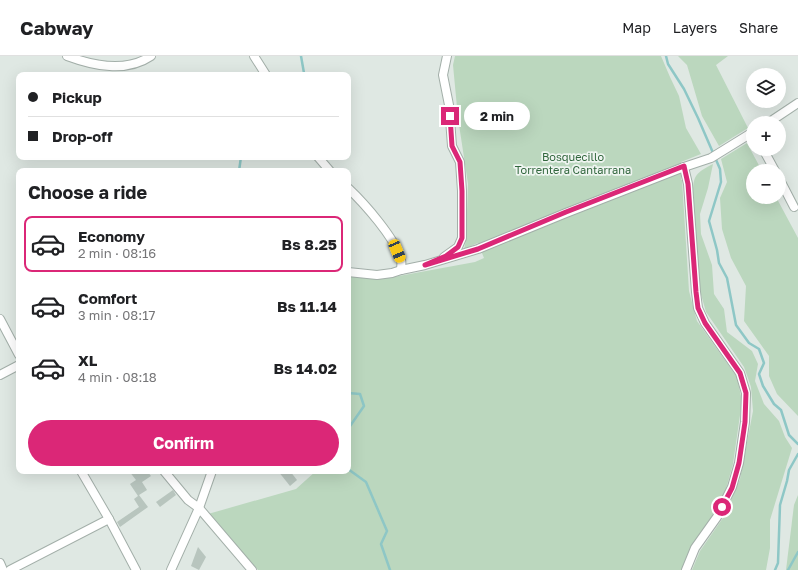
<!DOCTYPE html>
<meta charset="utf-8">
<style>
body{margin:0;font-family:"Golos Text",sans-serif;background:#f6f6f6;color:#202124;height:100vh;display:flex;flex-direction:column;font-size:15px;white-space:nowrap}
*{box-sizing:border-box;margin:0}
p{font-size:13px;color:#757577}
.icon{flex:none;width:22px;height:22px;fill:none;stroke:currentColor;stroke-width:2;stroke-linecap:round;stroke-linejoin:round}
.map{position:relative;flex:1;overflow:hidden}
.sheet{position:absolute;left:16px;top:112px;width:335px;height:306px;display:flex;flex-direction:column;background:#fff;border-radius:8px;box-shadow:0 4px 16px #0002}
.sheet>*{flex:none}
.hud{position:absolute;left:16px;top:16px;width:335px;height:88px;border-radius:8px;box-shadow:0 4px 16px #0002;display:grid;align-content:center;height:88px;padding:0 12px;background:#fff}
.fabs{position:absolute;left:746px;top:12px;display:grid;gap:8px}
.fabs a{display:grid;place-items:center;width:40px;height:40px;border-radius:50%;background:#fff;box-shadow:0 4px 16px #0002;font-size:20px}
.end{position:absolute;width:18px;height:18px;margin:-9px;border:5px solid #db2777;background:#fff;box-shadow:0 0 0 2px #fff}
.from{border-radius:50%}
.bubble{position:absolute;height:28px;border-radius:14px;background:#fff;box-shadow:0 4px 16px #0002;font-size:13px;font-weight:700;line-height:28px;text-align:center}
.car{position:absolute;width:12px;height:24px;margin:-12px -6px;border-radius:5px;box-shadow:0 0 3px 1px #0007;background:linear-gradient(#f5c518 24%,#345 0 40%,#f5c518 0 76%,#345 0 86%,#f5c518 0)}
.hud b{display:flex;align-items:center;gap:14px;height:38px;font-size:15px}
.hud b+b{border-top:1px solid #e0e0e0}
.hud i{width:10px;height:10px;background:#202124}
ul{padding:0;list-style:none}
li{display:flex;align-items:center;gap:12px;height:56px;margin:0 8px 6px;padding:0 4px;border:2px solid transparent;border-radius:8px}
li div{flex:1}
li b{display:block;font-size:15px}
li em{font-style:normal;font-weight:700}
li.selected{border-color:#db2777}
li>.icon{width:36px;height:36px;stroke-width:1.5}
h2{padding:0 12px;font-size:18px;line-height:48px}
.primary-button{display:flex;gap:8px;margin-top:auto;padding:8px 12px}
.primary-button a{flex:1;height:46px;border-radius:24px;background:#db2777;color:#fff;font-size:16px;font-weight:700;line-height:46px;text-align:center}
header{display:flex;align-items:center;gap:24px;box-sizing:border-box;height:56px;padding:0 20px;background:#fff;border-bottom:1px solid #e0e0e0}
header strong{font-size:19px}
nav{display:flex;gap:22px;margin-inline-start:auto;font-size:14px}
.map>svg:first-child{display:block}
.green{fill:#bbd7be}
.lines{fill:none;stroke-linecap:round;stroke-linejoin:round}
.stream{stroke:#8ec7c6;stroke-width:2.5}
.building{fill:#b8c5be}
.minor-casing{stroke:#a3afa9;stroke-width:10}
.minor{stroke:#fff;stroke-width:8}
.route{stroke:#db2777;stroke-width:5}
.labels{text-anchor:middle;stroke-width:3.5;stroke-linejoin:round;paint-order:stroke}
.park-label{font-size:11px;fill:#32673e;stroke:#eff5f1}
</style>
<header>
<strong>Cabway</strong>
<nav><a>Map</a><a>Layers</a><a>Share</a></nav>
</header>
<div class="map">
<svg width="798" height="514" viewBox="0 0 798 514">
<rect width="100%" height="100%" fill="#dfe8e3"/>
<g class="green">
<polygon points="455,0 661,0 670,21 679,40 686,72 701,98 681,106 681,124 682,124 689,235 697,265 737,321 742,345 733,408 726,433 711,462 691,492 682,514 258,514 208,458 296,433 316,415 348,415 348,218 388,222 475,206 484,202 478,187 464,193 466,184 468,128 458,62 453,9"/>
<polygon points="678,0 728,0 716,9 748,72 719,90 702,60 687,9"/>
<polygon points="747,87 762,115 753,115 753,141 776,141 798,182 798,360 777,338 769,320 769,300 744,265 746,230 731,202 722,173 720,142 727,126 721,103"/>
<path d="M713 108 708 132 700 158 701 178 712 209 714 238 724 253 727 276 752 295 758 308 755 325 764 348 779 365 785 381 792 392 770 464V492L766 514H692L700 495 725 459 740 423 753 355 751 331 744 311 706 256 700 235 693 138C693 119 696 117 713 108Z"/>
<polygon points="798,439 798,514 786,514 794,449"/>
</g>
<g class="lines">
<g class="stream">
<polyline points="301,0 304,17 303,19"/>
<polyline points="666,0 668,8 684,33 698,62 720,113 721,126 709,165 717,194 719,207 727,222 736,269 749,287 759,293 764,307 759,318 763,330 774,348 781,354 789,379 798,388"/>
<polyline points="239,115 241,101"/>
<polyline points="348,337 360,338 364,350 348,373"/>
<polyline points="348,413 366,426 387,475 381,488 390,514"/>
<polyline points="775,514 778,507 780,449 787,425 789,414 798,398"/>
<polyline points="788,514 798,496"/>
</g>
</g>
<g class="building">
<polygon points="129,415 147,415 151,420 142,426 147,434 139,439 148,451 120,471 117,466 139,451 134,443 138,440 130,428 136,424"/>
<polygon points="278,415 290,415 297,424 290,430"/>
<polygon points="173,434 176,439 160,451 156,446"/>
<polygon points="198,491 206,501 199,514 191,510"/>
</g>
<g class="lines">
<defs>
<g id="minor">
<path d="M67 0C94 10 126 17 151 0"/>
<polyline points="254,0 266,19"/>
<polyline points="768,67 798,47"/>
<polyline points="763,93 775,115"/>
<polyline points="318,101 330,115"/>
<polyline points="684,111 688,128 696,236 698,252 705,267 740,317 746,337 745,366 739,407 732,431 717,461 695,492 686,514"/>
<polyline points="779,122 794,151"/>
<path d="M348 132C364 147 396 183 401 204 402 207 401 211 401 214"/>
<polyline points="444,201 458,191 462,182 462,135 460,106 452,90 449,49 443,19 447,0"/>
<polyline points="348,216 377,219 392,217 401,214 425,209 478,193 566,157 684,111 711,102 753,76"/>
<polyline points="0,263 19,299"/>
<polyline points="0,319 19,309"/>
<polyline points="81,415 109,463 136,514"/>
<polyline points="164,415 188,444 199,452 252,514"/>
<polyline points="0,507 3,514"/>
<polyline points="10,514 109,463"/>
<polyline points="171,514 199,452 212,415"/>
</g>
</defs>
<use href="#minor" class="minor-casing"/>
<use href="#minor" class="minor"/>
</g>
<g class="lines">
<polyline class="route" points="450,60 452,90 460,106 462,135 462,182 458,191 446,200 425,209 478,193 566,156 684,110 688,128 696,236 698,252 705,267 740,317 746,337 745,366 739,407 732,432 722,451"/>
</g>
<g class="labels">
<g class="park-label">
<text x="573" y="105">Bosquecillo<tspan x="573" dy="13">Torrentera Cantarrana</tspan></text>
</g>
</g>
</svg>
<div class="fabs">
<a><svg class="icon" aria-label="layers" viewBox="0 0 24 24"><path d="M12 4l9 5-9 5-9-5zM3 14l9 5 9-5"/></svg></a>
<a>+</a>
<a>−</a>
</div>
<i class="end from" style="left:722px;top:451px"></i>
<i class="end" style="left:450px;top:60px"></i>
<div class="bubble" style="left:464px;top:46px;width:66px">2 min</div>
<i class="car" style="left:397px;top:195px;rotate:157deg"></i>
<div class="hud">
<b><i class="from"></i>Pickup</b>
<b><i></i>Drop-off</b>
</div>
<section class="sheet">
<h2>Choose a ride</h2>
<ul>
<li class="selected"><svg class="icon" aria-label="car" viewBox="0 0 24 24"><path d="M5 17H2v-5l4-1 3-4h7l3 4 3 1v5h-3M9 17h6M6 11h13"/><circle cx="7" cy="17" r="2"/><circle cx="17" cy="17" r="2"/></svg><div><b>Economy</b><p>2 min · 08:16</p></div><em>Bs 8.25</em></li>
<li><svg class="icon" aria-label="car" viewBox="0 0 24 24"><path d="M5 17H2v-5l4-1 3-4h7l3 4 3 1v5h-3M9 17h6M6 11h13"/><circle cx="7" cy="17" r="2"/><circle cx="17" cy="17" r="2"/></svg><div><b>Comfort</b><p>3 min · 08:17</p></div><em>Bs 11.14</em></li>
<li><svg class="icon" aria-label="car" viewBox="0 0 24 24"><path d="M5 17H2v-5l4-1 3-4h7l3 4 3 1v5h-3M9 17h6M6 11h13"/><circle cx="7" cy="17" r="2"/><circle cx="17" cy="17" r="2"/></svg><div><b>XL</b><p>4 min · 08:18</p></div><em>Bs 14.02</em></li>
</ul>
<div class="primary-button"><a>Confirm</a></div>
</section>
</div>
